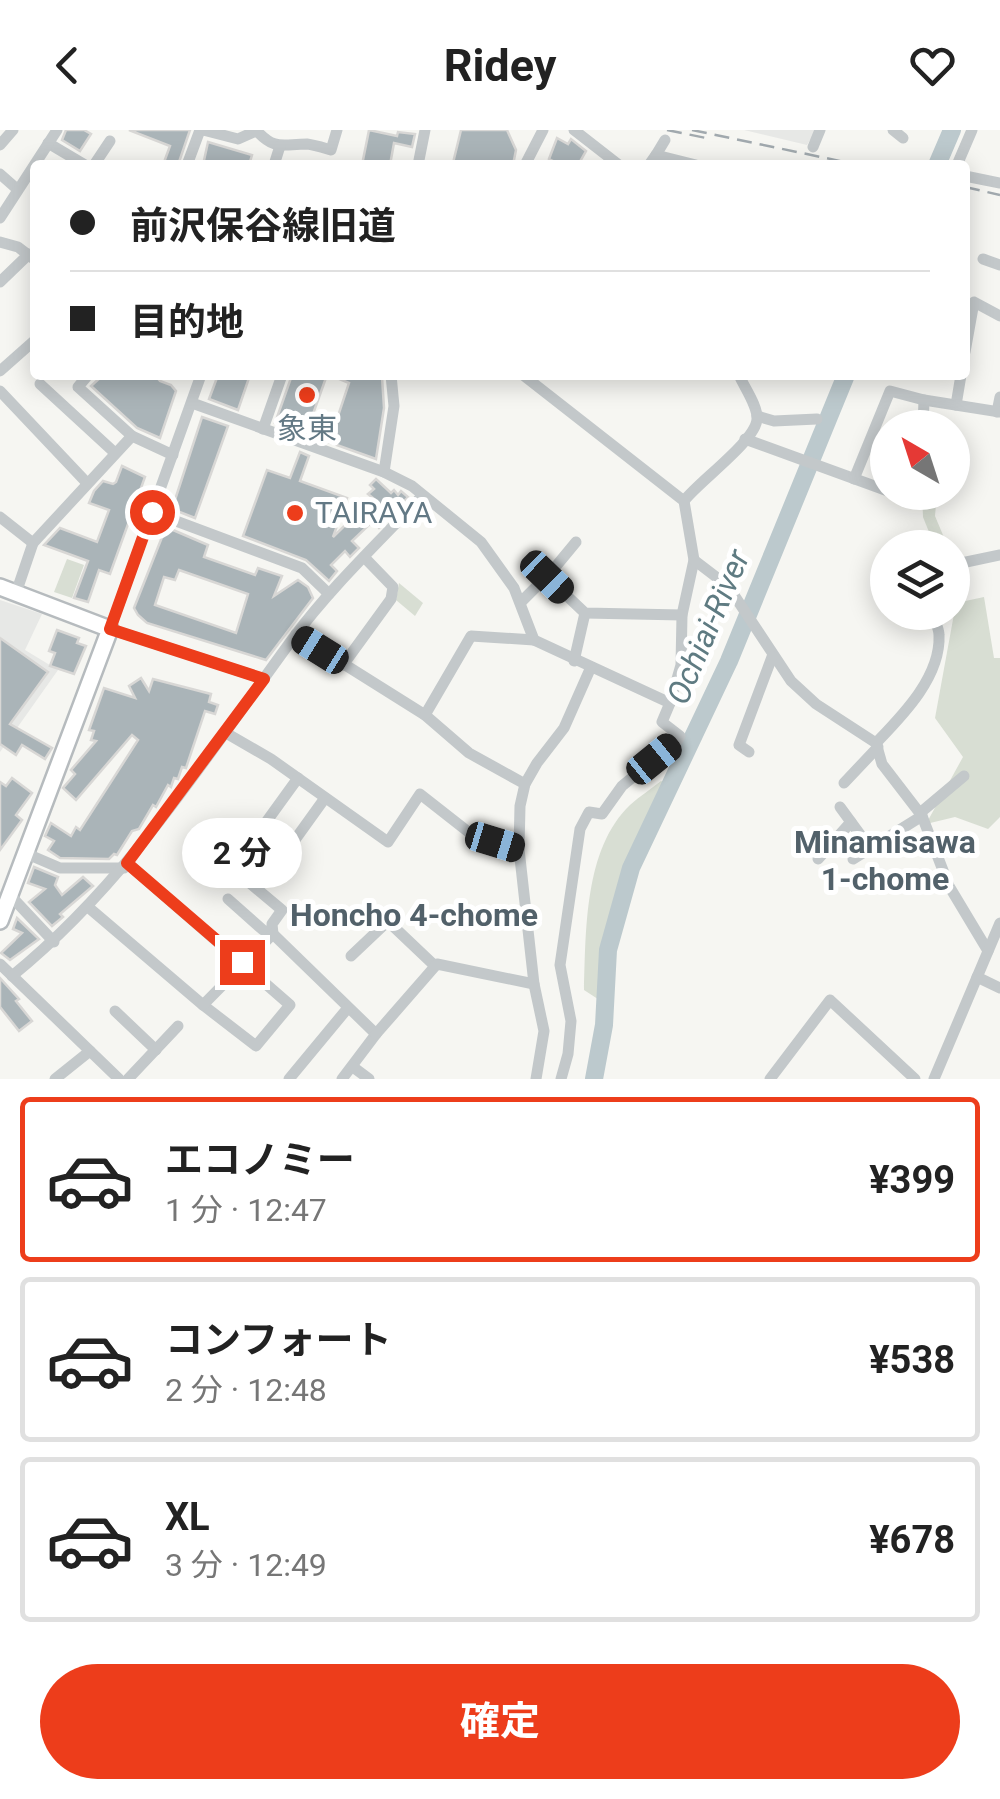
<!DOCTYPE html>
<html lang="ja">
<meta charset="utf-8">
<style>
body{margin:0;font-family:Roboto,"Noto Sans JP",sans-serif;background:#f6f6f6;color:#222;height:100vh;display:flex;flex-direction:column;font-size:38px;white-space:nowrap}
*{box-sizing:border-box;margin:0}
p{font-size:32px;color:#767676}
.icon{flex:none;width:55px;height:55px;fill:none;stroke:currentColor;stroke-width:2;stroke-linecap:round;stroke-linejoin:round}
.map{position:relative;height:949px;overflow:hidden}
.sheet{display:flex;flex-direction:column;background:#fff;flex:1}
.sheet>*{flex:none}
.top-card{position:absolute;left:30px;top:30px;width:940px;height:220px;border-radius:10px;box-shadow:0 5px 25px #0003;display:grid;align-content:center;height:220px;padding:0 40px;background:#fff}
.needle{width:65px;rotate:321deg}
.buttons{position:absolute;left:870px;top:280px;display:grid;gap:20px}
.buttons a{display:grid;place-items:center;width:100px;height:100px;border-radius:50%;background:#fff;box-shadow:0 5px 25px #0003;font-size:50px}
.end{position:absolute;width:45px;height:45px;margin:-22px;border:12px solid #ed3d1b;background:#fff;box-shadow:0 0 0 5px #fff}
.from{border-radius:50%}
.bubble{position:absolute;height:70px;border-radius:35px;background:#fff;box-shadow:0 5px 25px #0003;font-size:32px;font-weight:700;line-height:70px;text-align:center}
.car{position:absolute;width:30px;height:60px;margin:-30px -15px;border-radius:12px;box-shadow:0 0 8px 2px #0007;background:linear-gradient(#222 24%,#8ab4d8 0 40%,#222 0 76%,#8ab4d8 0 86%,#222 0)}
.top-card b{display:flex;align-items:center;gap:35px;height:95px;font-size:38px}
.top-card b+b{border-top:2px solid #e0e0e0}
.top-card i{width:25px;height:25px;background:#222}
ul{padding:18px 0 0;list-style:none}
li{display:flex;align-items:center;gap:30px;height:165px;margin:0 20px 15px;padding:0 20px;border:5px solid #e0e0e0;border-radius:10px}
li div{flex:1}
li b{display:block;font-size:38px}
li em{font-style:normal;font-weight:700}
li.on{border-color:#ed3d1b}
li>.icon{width:90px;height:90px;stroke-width:1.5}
.cta{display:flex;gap:20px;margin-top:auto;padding:20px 40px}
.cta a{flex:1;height:115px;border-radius:60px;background:#ed3d1b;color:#fff;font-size:40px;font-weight:700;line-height:115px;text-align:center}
header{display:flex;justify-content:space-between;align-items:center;height:130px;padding:0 40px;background:#fff;font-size:45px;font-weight:700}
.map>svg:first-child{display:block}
.built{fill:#e7e8e6}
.green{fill:#d8ded3}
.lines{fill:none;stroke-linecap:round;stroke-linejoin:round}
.river{stroke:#bcc9cd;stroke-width:18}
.building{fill:#aab4b8;stroke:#d8d7d5;stroke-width:2.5;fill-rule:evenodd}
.major-casing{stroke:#b6bbbe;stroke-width:20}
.minor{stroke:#c3c8ca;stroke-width:11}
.major{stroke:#fff;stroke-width:15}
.rail{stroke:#a1a9ae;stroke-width:2.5;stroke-dasharray:15 8;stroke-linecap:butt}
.route{stroke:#ed3d1b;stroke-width:12}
.poi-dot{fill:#ed3d1b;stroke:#fff;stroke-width:4}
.labels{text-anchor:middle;stroke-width:10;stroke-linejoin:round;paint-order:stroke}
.poi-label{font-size:30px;fill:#637985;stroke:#fff}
.water-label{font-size:32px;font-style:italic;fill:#5f7b82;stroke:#fff}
.neighbourhood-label{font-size:32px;font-weight:bold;fill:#52616a;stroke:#fff}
</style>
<header><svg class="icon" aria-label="back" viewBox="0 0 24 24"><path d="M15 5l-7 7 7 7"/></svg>Ridey<svg class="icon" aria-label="heart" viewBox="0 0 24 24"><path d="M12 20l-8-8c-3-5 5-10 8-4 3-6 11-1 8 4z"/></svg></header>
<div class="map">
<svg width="1000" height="949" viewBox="0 0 1000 949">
<rect width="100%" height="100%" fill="#f6f6f2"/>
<g class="built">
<polygon points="744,0 816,0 807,15"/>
<polygon points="0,470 42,484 25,520 58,540 0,622"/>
</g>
<g class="green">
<polygon points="922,363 937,363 935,386 948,417 935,417 923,387"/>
<polygon points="67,429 84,435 72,468 54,462"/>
<polygon points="399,453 423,473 415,486 396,470"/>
<polygon points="984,467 994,528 1000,528 1000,687 988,699 955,687 926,694 963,627 935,588 956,473"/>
<path d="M661 651 669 655C637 725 605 794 604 873L584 860C586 801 584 719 630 675 640 666 651 659 661 651Z"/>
</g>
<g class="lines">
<g class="river">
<polyline points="937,35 952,0"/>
<polyline points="594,949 604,895 608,820 631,738 729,531 846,245"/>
</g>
</g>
<g class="building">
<polygon points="66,0 84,0 91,4 80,21 62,10"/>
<polygon points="129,0 190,0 178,35 163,35 170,16"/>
<polygon points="369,0 397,6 398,2 415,4 412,17 394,13 390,35 362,35"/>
<polygon points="461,0 507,0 516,20 513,35 453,33"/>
<polygon points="557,8 568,14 571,9 586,21 578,35 561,35 549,29"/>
<polygon points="208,12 252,25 249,35 203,35"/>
<polygon points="103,245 155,245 160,251 171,255 176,261 160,308 137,298 91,256"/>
<polygon points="218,245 250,245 238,280 209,269"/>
<polygon points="292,245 327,245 313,284 336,292 349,253 330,245 382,247 384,278 376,329 275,293"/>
<polygon points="202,287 228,296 195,388 172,379"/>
<polygon points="300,322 309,326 300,351 347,368 333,407 373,368 368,364 374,359 370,355 376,349 391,363 394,360 398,365 401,361 408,367 379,398 373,391 352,411 359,418 350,427 345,421 331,435 337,441 329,451 306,430 243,406 267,340 290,348"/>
<polygon points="122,336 145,347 110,444 99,440 88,472 74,468 88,431 44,415 60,398 97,412 109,380 89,373 94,361 103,351 113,354 116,352"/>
<path d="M166 397 208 415 204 427 255 445 258 438 282 446 274 466 298 450 308 457 313 468 266 530 147 493 138 485 134 478ZM179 440 248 464 236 503 155 475 164 447 175 450Z"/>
<polygon points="57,500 79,508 77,513 86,516 74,544 50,536 55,523 49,521"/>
<polygon points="0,508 48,542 10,594 52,618 45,629 22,615 16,625 0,614"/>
<polygon points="141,548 149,561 153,549 211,564 209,572 218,575 215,584 205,581 186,638 182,637 178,649 174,648 171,657 168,655 156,677 153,675 139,699 132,701 117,725 114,724 109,729 60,728 48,720 54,711 45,706 51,693 71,706 76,697 80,700 138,610 132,605 76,670 63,658 75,644 71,640 96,611 91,610 94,601 89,600 104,558 135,568 129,556"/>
<polygon points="12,648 32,663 16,685 22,690 0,720 0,652 6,656"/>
<polygon points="34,737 58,747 55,755 62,765 83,747 93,756 60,784 63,787 52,796 29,772 45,759 28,753"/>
<polygon points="17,788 39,809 10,830 1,823 22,803 13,799"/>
<polygon points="0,848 19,869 16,871 32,891 19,901 0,877"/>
</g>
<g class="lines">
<defs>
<polyline id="major" points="0,457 110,499 0,791"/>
</defs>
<use href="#major" class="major-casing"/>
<g class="minor">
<polyline points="203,0 238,9 256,1"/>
<path d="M256 0C275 21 282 14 307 14 315 15 324 18 331 20L337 0"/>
<polyline points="574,0 619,35"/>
<polyline points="893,0 903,8"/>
<polyline points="48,13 85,35"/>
<polyline points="0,15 13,0"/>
<polyline points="813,17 820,0"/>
<polyline points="656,25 665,10"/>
<polyline points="94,35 110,11"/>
<polyline points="187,35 200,0"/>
<polyline points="274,35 280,16"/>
<polyline points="418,35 425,0"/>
<polyline points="525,35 543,0"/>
<polyline points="649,35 656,25 696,35"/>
<polyline points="957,35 972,0"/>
<polyline points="0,44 17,59"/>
<polyline points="965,46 1000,53"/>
<polyline points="0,88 57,0"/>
<polyline points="0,112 18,117 35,130"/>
<polyline points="983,129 1000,135"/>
<polyline points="0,152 29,124"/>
<polyline points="965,222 974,172 1000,186"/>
<polyline points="0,241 35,210"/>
<polyline points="88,245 78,257 132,306 173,325"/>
<polyline points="201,245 110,499 264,549"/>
<polyline points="40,254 115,323"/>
<polyline points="0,261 87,353"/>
<polyline points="192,273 384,342 412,356 481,412 514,458 534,510 670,573 681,535 682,485 694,430 684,371 523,245"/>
<polyline points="956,275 961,245"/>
<polyline points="997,282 1000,267"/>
<polyline points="757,286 774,291 817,289"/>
<polyline points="923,298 924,270"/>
<polyline points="263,299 282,245"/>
<polyline points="745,309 888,361"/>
<polyline points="384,342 394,276 391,245"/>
<polyline points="854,349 890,261 924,270 1000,282"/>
<polyline points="891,362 912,370 916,362"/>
<path d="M684 371C698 352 756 311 757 289 758 276 744 257 739 245"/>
<polyline points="152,382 302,438 329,464"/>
<polyline points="0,387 33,413"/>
<polyline points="694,430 728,456 791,551 816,574 876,613 882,634 922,686 949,756 988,821"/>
<polyline points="952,435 1000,425"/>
<polyline points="547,447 585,483 682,485"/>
<polyline points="16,463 33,413 132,306"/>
<polyline points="521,472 552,441 576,412"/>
<polyline points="296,504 425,585 469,623 525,654"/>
<polyline points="574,531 585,483"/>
<polyline points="343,535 391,469 393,457 364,427"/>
<polyline points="425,585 471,506 534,510"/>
<polyline points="226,603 271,629 388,712 420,664 471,704 519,719"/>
<path d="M876 613C902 586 941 547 939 505 939 498 934 489 932 482"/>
<polyline points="749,622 739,615 772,527"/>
<polyline points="298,648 256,706 284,725 325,668"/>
<polyline points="844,653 878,617"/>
<polyline points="840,677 870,718"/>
<polyline points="920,683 964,646"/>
<polyline points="25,723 60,738 124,738"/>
<polyline points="818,729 851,692"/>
<polyline points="853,729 922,686"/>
<polyline points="9,764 54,812"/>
<polyline points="228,769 263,800 273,804 272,794 282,780 245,749"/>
<polyline points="88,777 203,875 256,916 290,875 127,733"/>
<polyline points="376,780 435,836"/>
<polyline points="351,826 388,791"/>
<polyline points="0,834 119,949"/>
<path d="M12 846C128 752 207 625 294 507 332 456 379 412 422 366"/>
<polyline points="977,847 1000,858"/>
<polyline points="203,875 273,804 376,904 342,949"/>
<polyline points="115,881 156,920"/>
<polyline points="376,904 437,834 534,854"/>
<polyline points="353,937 369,949"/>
<polyline points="55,949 90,921"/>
<polyline points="128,949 178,896"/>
<polyline points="289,949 347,879"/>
<polyline points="536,949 544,901 534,854 519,719 520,676 525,654 537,633 564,598 591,537"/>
<polyline points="561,949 568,924 571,891 560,835 580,699 589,682 602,684 622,656 678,610 680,606 662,592 670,573"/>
<polyline points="770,949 830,870 915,949"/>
<polyline points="934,949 1000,793"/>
</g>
<use href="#major" class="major"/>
<g class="rail">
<polyline points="667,0 706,8"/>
<polyline points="692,0 859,35"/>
<polyline points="965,57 1000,65"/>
</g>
</g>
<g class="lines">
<polyline class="route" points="152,382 110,499 264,549 127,733 242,832"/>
</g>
<g class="poi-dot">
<circle cx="307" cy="265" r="10"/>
<circle cx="295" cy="383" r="10"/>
</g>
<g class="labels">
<g class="poi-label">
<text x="307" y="309">象東</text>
<text x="315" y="393" text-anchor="start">TAIRAYA</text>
</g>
<g class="water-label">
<text transform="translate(708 497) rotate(-67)" y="11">Ochiai-River</text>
</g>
<g class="neighbourhood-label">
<text x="885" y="723">Minamisawa<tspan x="885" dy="37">1-chome</tspan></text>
<text x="414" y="796">Honcho 4-chome</text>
</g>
</g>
</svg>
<div class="buttons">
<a><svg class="needle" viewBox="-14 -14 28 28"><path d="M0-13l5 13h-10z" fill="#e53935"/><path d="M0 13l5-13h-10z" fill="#767676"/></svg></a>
<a><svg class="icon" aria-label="layers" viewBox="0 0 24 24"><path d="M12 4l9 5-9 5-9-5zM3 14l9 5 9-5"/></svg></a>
</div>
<i class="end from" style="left:152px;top:382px"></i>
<i class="end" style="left:242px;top:832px"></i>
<div class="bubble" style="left:182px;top:688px;width:120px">2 分</div>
<i class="car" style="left:547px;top:447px;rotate:134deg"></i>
<i class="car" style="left:320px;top:520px;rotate:302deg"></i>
<i class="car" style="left:654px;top:629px;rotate:51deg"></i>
<i class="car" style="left:495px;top:712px;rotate:107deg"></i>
<div class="top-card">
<b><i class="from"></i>前沢保谷線旧道</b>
<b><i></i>目的地</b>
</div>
</div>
<section class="sheet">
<ul>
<li class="on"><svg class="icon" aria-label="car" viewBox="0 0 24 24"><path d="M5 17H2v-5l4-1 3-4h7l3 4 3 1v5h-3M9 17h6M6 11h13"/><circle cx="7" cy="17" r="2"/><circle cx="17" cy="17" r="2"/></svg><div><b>エコノミー</b><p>1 分 · 12:47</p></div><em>¥399</em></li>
<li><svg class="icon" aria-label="car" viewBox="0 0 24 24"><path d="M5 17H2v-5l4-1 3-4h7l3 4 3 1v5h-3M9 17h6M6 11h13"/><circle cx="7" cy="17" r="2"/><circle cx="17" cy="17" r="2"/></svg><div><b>コンフォート</b><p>2 分 · 12:48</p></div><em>¥538</em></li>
<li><svg class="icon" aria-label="car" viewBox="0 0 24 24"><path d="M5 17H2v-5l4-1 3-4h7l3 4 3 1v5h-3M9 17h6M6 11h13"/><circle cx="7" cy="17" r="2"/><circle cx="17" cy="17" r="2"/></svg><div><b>XL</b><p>3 分 · 12:49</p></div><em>¥678</em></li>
</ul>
<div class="cta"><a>確定</a></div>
</section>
